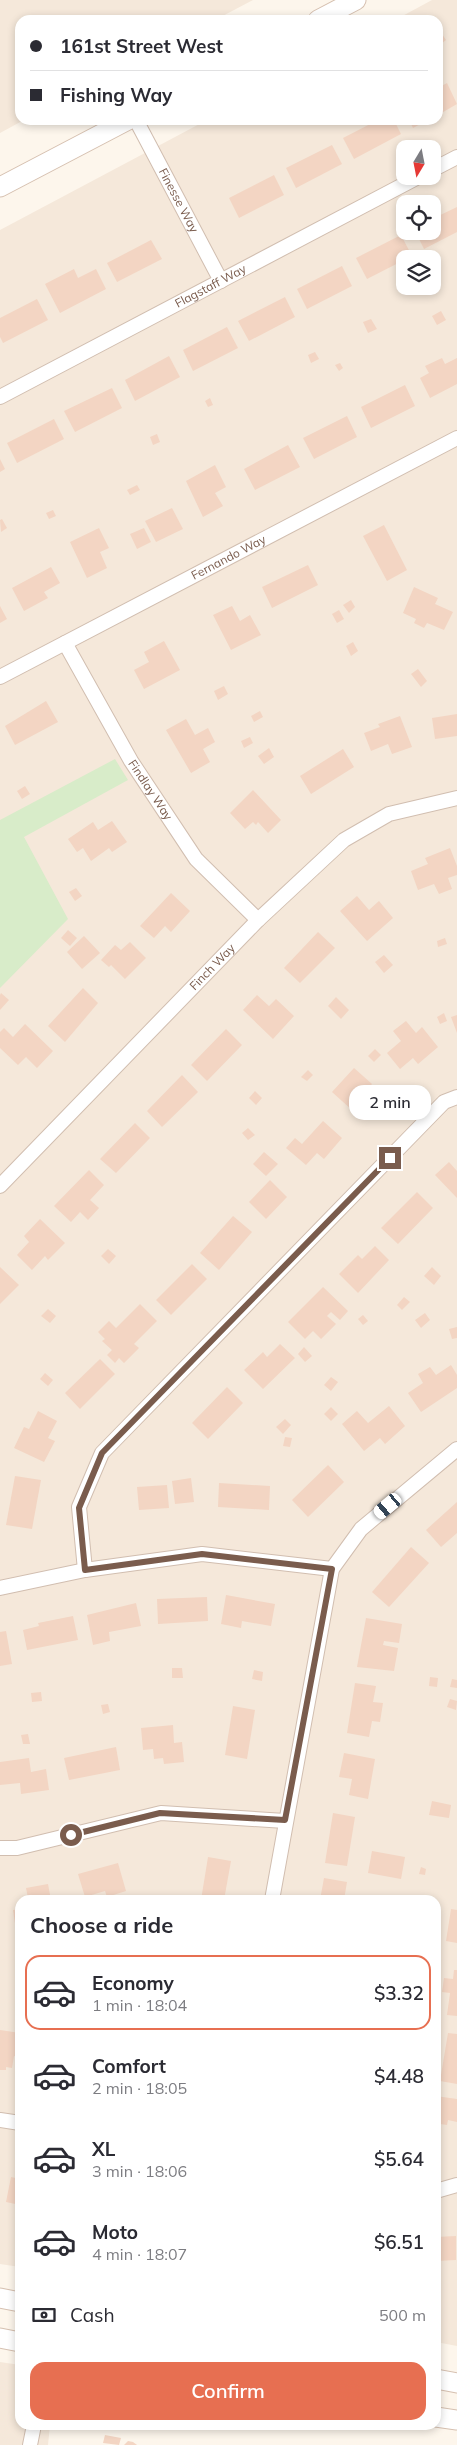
<!DOCTYPE html>
<meta charset="utf-8">
<style>
body{margin:0;font-family:Mulish,sans-serif;background:#f2f2f3;color:#2b2b33;height:100vh;display:flex;flex-direction:column;font-size:19px;white-space:nowrap}
*{box-sizing:border-box;margin:0}
p{font-size:16px;color:#7c7c81}
.icon{flex:none;width:28px;height:28px;fill:none;stroke:currentColor;stroke-width:2;stroke-linecap:round;stroke-linejoin:round}
.map{position:relative;flex:1;overflow:hidden}
.sheet{position:absolute;left:15px;top:1895px;width:426px;height:535px;display:flex;flex-direction:column;background:#fff;border-radius:15px;box-shadow:0 2px 8px #0003}
.sheet>*{flex:none}
.hud{position:absolute;left:15px;top:15px;width:428px;height:110px;border-radius:15px;box-shadow:0 2px 8px #0003;display:grid;align-content:center;height:110px;padding:0 15px;background:#fff}
.needle{width:32px;rotate:190deg}
.fabs{position:absolute;left:396px;top:140px;display:grid;gap:10px}
.fabs a{display:grid;place-items:center;width:45px;height:45px;border-radius:10px;background:#fff;box-shadow:0 2px 8px #0003;font-size:25px}
.end{position:absolute;width:22px;height:22px;margin:-11px;border:6px solid #7a5c4d;background:#fff;box-shadow:0 0 0 2px #fff}
.from{border-radius:50%}
.bubble{position:absolute;height:35px;border-radius:15px;background:#fff;box-shadow:0 2px 8px #0003;font-size:16px;font-weight:600;line-height:35px;text-align:center}
.car{position:absolute;width:15px;height:30px;margin:-15px -8px;border-radius:6px;box-shadow:0 0 4px 1px #0007;background:linear-gradient(#fff 24%,#345 0 40%,#fff 0 76%,#345 0 86%,#fff 0)}
.hud b{display:flex;align-items:center;gap:18px;height:48px;font-size:19px}
.hud b+b{border-top:1px solid #e1e1e2}
.hud i{width:12px;height:12px;background:#2b2b33}
ul{padding:0;list-style:none}
li{display:flex;align-items:center;gap:15px;height:75px;margin:0 10px 8px;padding:0 5px;border:2px solid transparent;border-radius:15px}
li div{flex:1}
li b{display:block;font-size:19px}
li em{font-style:normal;font-weight:600}
li.on{border-color:#e76f51}
li>.icon{width:45px;height:45px;stroke-width:1.5}
h2{padding:0 15px;font-size:22px;line-height:60px}
.pay{display:flex;align-items:center;gap:12px;height:55px;padding:0 15px;font-size:19px}
.pay p{margin-inline-start:auto}
.cta{display:flex;gap:10px;margin-top:auto;padding:10px 15px}
.cta a{flex:1;height:58px;border-radius:15px;background:#e76f51;color:#fff;font-size:20px;font-weight:600;line-height:58px;text-align:center}
.map>svg:first-child{display:block}
.residential{fill:#f5e8da;fill-rule:evenodd}
.green{fill:#d8ecc9}
.building{fill:#f3d5c3}
.lines{fill:none;stroke-linecap:round;stroke-linejoin:round}
.street-casing{stroke:#d1beb0;stroke-width:16}
.secondary-casing{stroke:#d6c0b0;stroke-width:21}
.street{stroke:#fff;stroke-width:14}
.secondary{stroke:#fff;stroke-width:19}
.route{stroke:#7a5c4d;stroke-width:6}
.labels{text-anchor:middle;stroke-width:5;stroke-linejoin:round;paint-order:stroke}
.street-label{font-size:12px;fill:#7a5c4d;stroke:#fffaf3}
</style>
<div class="map">
<svg width="457" height="2445" viewBox="0 0 457 2445">
<rect width="100%" height="100%" fill="#fdf6ec"/>
<g class="residential">
<polygon points="0,0 253,0 215,20 20,20 20,120 24,120 0,133"/>
<path d="M432 0H457V2346L436 2342V1900H20V2267L0 2264V230L207 120H438V20H395ZM405 149H432V176H405ZM405 204H432V231H405ZM405 259H432V286H405Z"/>
<polygon points="0,2362 20,2365 20,2425 50,2425 48,2445 0,2445"/>
</g>
<polygon class="green" points="115,759 128,780 24,837 68,919 0,988 0,820"/>
<g class="building">
<polygon points="442,34 446,40 441,44 438,36"/>
<polygon points="447,83 457,104 438,115 438,88"/>
<polygon points="378,120 394,120 401,134 354,159 343,138"/>
<polygon points="409,120 428,120 413,128"/>
<polygon points="332,145 342,164 296,188 286,168"/>
<polygon points="274,175 284,195 239,218 229,198"/>
<polygon points="457,207 457,232 424,249 415,231 432,231 432,219"/>
<polygon points="401,235 412,256 367,279 356,258"/>
<polygon points="151,240 162,259 117,282 107,263"/>
<polygon points="342,266 352,286 307,309 297,289"/>
<polygon points="74,269 78,278 96,269 106,289 60,313 45,284"/>
<polygon points="285,297 295,317 249,341 238,321"/>
<polygon points="37,299 48,320 3,343 0,337 0,318"/>
<polygon points="441,311 446,320 437,325 432,316"/>
<polygon points="371,319 377,329 368,333 363,322"/>
<polygon points="227,327 238,348 193,371 183,350"/>
<polygon points="315,352 319,359 311,363 308,355"/>
<polygon points="169,356 180,377 135,401 125,380"/>
<polygon points="442,358 445,364 457,358 457,384 430,398 420,378 429,373 425,366"/>
<polygon points="340,363 343,368 339,371 335,365"/>
<polygon points="405,385 415,406 371,428 361,407"/>
<polygon points="112,388 122,408 75,432 64,411"/>
<polygon points="210,398 213,405 208,407 205,401"/>
<polygon points="347,416 357,437 314,459 303,438"/>
<polygon points="54,419 64,439 17,463 7,443"/>
<polygon points="157,434 160,442 153,445 150,437"/>
<polygon points="288,445 300,467 255,490 244,469"/>
<polygon points="0,459 5,469 0,472"/>
<polygon points="215,465 226,487 215,493 223,506 203,517 186,481"/>
<polygon points="137,485 140,490 130,495 127,490"/>
<polygon points="172,508 183,529 156,542 145,521"/>
<polygon points="53,510 56,516 49,519 46,513"/>
<polygon points="2,519 7,528 1,532 0,520"/>
<polygon points="384,525 407,570 387,581 363,536"/>
<polygon points="99,528 109,548 100,552 107,568 87,578 70,542"/>
<polygon points="144,528 151,542 137,549 130,534"/>
<polygon points="308,565 318,585 272,608 262,587"/>
<polygon points="51,567 60,583 44,592 48,598 24,611 12,588"/>
<polygon points="414,587 438,598 435,604 453,612 444,630 427,623 424,628 414,623 416,619 403,613"/>
<polygon points="351,600 355,607 349,613 343,605"/>
<polygon points="0,606 7,619 0,623"/>
<polygon points="232,606 240,621 250,615 261,635 231,650 213,615"/>
<polygon points="339,610 344,619 337,623 332,614"/>
<polygon points="164,641 180,670 144,689 134,670 149,662 144,652"/>
<polygon points="353,642 358,651 351,656 346,646"/>
<polygon points="418,669 427,681 421,687 411,674"/>
<polygon points="224,686 228,694 218,700 214,691"/>
<polygon points="46,701 58,722 15,745 5,726"/>
<polygon points="260,711 263,717 254,722 251,716"/>
<polygon points="457,714 457,736 435,739 432,718"/>
<polygon points="400,716 412,747 392,754 388,744 371,751 364,733 380,727 378,724"/>
<polygon points="186,719 195,735 208,728 215,742 203,749 210,762 191,773 166,730"/>
<polygon points="250,737 253,743 244,748 241,741"/>
<polygon points="269,748 274,757 264,764 258,756"/>
<polygon points="343,749 354,767 311,794 300,776"/>
<polygon points="25,786 30,794 22,799 17,791"/>
<polygon points="253,790 281,820 268,833 258,822 256,825 253,822 245,829 230,813"/>
<polygon points="112,821 127,842 112,852 109,848 91,861 83,848 77,852 68,839 93,822 98,830"/>
<polygon points="450,848 457,866 457,875 448,878 452,889 439,894 434,884 418,890 411,871 428,864 425,858"/>
<polygon points="76,888 82,896 75,901 69,892"/>
<polygon points="171,893 190,911 171,932 165,926 154,938 140,926"/>
<polygon points="357,896 369,910 379,901 393,918 367,941 340,911"/>
<polygon points="68,930 77,938 70,946 61,938"/>
<polygon points="318,932 335,948 300,983 284,968"/>
<polygon points="84,936 100,953 82,969 67,952"/>
<polygon points="445,938 447,944 438,947 437,941"/>
<polygon points="130,942 146,958 125,979 111,965 109,967 101,960 115,945 121,950"/>
<polygon points="384,955 393,965 384,973 375,962"/>
<polygon points="83,988 98,1003 65,1042 48,1026"/>
<polygon points="1,993 9,1000 0,1010 0,995"/>
<polygon points="257,995 269,1006 276,999 294,1016 273,1039 243,1010"/>
<polygon points="336,997 349,1010 341,1019 328,1006"/>
<polygon points="444,1013 447,1021 440,1024 437,1017"/>
<polygon points="457,1015 457,1033 451,1017"/>
<polygon points="406,1021 416,1033 422,1027 438,1047 418,1064 413,1058 400,1069 387,1053 401,1041 393,1031"/>
<polygon points="25,1024 53,1051 37,1068 26,1057 18,1065 0,1048 0,1032 4,1028 13,1037"/>
<polygon points="226,1029 242,1045 207,1081 191,1065"/>
<polygon points="375,1049 381,1055 374,1062 368,1056"/>
<polygon points="354,1068 372,1084 364,1093 376,1104 362,1119 332,1092"/>
<polygon points="308,1070 313,1075 307,1081 301,1077"/>
<polygon points="182,1075 198,1092 162,1127 147,1111"/>
<polygon points="255,1091 262,1098 256,1105 249,1098"/>
<polygon points="323,1121 342,1138 324,1159 317,1153 306,1165 286,1148 295,1138 302,1144"/>
<polygon points="135,1123 150,1138 116,1173 100,1159"/>
<polygon points="248,1128 255,1135 248,1140 242,1133"/>
<polygon points="264,1152 278,1164 266,1176 253,1164"/>
<polygon points="449,1162 457,1171 457,1198 435,1175"/>
<polygon points="89,1170 104,1185 90,1200 99,1208 88,1220 80,1212 71,1222 54,1206"/>
<polygon points="270,1180 287,1197 266,1219 249,1202"/>
<polygon points="417,1192 433,1208 398,1244 381,1228"/>
<polygon points="233,1216 252,1232 219,1270 200,1253"/>
<polygon points="40,1219 65,1243 48,1260 45,1256 32,1270 17,1255 29,1242 24,1236"/>
<polygon points="375,1246 389,1260 358,1293 339,1274 358,1255 362,1259"/>
<polygon points="108,1249 116,1256 109,1264 101,1256"/>
<polygon points="192,1264 207,1279 171,1315 156,1300"/>
<polygon points="0,1267 19,1285 0,1304"/>
<polygon points="432,1267 441,1276 434,1285 424,1276"/>
<polygon points="323,1287 348,1311 340,1320 331,1312 327,1316 336,1324 321,1339 313,1331 305,1339 288,1322"/>
<polygon points="404,1297 410,1302 402,1310 397,1305"/>
<polygon points="140,1304 157,1321 134,1344 139,1348 124,1363 119,1358 115,1363 107,1355 112,1350 102,1341 105,1339 98,1332 109,1321 116,1328"/>
<polygon points="48,1309 56,1316 50,1323 41,1316"/>
<polygon points="425,1313 430,1320 421,1328 415,1320"/>
<polygon points="363,1315 368,1321 363,1325 358,1319"/>
<polygon points="457,1327 457,1338 452,1339 449,1329"/>
<polygon points="280,1344 295,1358 263,1389 244,1370 263,1352 267,1357"/>
<polygon points="304,1347 312,1356 305,1362 298,1354"/>
<polygon points="100,1359 115,1374 80,1409 65,1393"/>
<polygon points="451,1365 457,1375 457,1388 421,1412 408,1393 423,1383 418,1374 430,1367 436,1375"/>
<polygon points="45,1373 53,1380 48,1386 40,1379"/>
<polygon points="331,1377 338,1382 331,1391 324,1385"/>
<polygon points="227,1387 243,1403 208,1439 192,1423"/>
<polygon points="389,1406 405,1426 385,1444 380,1438 364,1451 342,1424 357,1411 368,1423"/>
<polygon points="331,1407 338,1414 331,1421 324,1414"/>
<polygon points="38,1411 57,1421 48,1438 55,1441 44,1462 14,1448 24,1427 29,1429"/>
<polygon points="285,1419 291,1425 283,1434 276,1427"/>
<polygon points="285,1437 292,1438 290,1447 283,1446"/>
<polygon points="328,1465 344,1482 308,1517 292,1500"/>
<polygon points="15,1476 41,1480 32,1529 6,1525"/>
<polygon points="191,1478 194,1502 175,1504 172,1481"/>
<polygon points="219,1483 270,1486 269,1510 218,1507"/>
<polygon points="167,1485 169,1508 139,1510 137,1487"/>
<polygon points="457,1502 457,1533 441,1547 426,1530"/>
<polygon points="411,1547 429,1563 389,1607 372,1592"/>
<polygon points="226,1595 275,1604 271,1626 242,1621 241,1628 221,1624"/>
<polygon points="207,1597 208,1621 158,1624 157,1599"/>
<polygon points="136,1603 141,1626 109,1632 110,1641 93,1645 87,1615"/>
<polygon points="73,1616 78,1640 27,1650 23,1630 39,1626 38,1623"/>
<polygon points="366,1618 402,1624 399,1643 384,1641 383,1645 398,1648 394,1671 357,1667"/>
<polygon points="6,1631 12,1664 0,1666 0,1632"/>
<polygon points="172,1668 182,1668 183,1678 172,1678"/>
<polygon points="254,1670 263,1672 262,1681 252,1679"/>
<polygon points="430,1677 438,1678 437,1687 429,1686"/>
<polygon points="452,1679 457,1680 457,1688 450,1687"/>
<polygon points="355,1683 376,1686 373,1702 383,1703 380,1722 372,1721 369,1737 347,1733"/>
<polygon points="41,1692 42,1701 32,1702 31,1693"/>
<polygon points="450,1699 457,1701 456,1710 447,1707"/>
<polygon points="108,1704 110,1712 103,1714 101,1705"/>
<polygon points="233,1706 255,1710 247,1759 225,1755"/>
<polygon points="173,1725 174,1743 182,1742 184,1762 164,1764 163,1758 154,1759 153,1749 143,1750 141,1728"/>
<polygon points="28,1734 30,1744 23,1744 21,1735"/>
<polygon points="116,1747 120,1770 69,1780 64,1758"/>
<polygon points="344,1753 375,1759 368,1799 349,1795 352,1779 339,1777"/>
<polygon points="29,1758 31,1772 46,1769 49,1790 21,1794 20,1783 0,1785 0,1762"/>
<polygon points="432,1801 451,1805 449,1818 429,1815"/>
<polygon points="333,1813 355,1817 347,1866 325,1863"/>
<polygon points="372,1851 405,1857 401,1879 368,1873"/>
<polygon points="208,1857 231,1861 224,1900 201,1900"/>
<polygon points="118,1863 126,1891 107,1897 105,1891 85,1897 78,1874"/>
<polygon points="421,1867 426,1869 425,1875 419,1874"/>
<polygon points="324,1878 347,1882 344,1900 320,1900"/>
<polygon points="48,1884 51,1900 21,1900 28,1898 26,1888"/>
<polygon points="20,1909 20,1930 16,1930 13,1910"/>
<polygon points="451,1909 457,1910 457,1943 446,1941"/>
<polygon points="454,1970 457,1970 457,2016 447,2015 450,1993 442,1992 444,1978 453,1979"/>
<polygon points="0,2030 20,2033 20,2057 14,2056 12,2068 6,2067 6,2070 0,2070"/>
<polygon points="448,2033 457,2034 457,2084 440,2081"/>
<polygon points="436,2096 457,2099 457,2122 448,2120 447,2125 440,2124 437,2138"/>
<polygon points="11,2177 20,2179 20,2205 6,2202"/>
<polygon points="456,2236 456,2260 436,2261 436,2237"/>
<polygon points="105,2435 121,2438 119,2445 103,2443"/>
<polygon points="128,2441 133,2442 137,2445 124,2445"/>
</g>
<g class="lines">
<defs>
<g id="street">
<path id="s1" d="M136 120 221 281"/>
<polyline points="432,170 457,157"/>
<path id="s2" d="M0 397 420 176"/>
<path id="s3" d="M65 643 131 761 196 859 258 920"/>
<path id="s4" d="M0 677 457 438"/>
<path id="s5" d="M0 1186 258 920 344 840 389 814 457 798"/>
<polyline points="85,1570 79,1507 102,1453 444,1102 457,1097"/>
<polyline points="0,1588 85,1570 202,1554 332,1569"/>
<polyline points="0,1848 17,1848 161,1813 285,1821"/>
<polyline points="272,1900 332,1569 361,1529 457,1449"/>
<polyline points="0,2120 20,2123"/>
<polyline points="436,2191 457,2185"/>
<polyline points="30,2445 34,2425"/>
</g>
<g id="secondary">
<polyline points="318,20 356,0"/>
<polyline points="0,187 128,120"/>
<polyline points="0,2298 20,2302"/>
<polyline points="0,2338 20,2342"/>
<polyline points="436,2379 457,2383"/>
<polyline points="436,2417 457,2420"/>
</g>
</defs>
<use href="#street" class="street-casing"/>
<use href="#secondary" class="secondary-casing"/>
<use href="#street" class="street"/>
<use href="#secondary" class="secondary"/>
</g>
<g class="lines">
<polyline class="route" points="71,1835 160,1813 285,1820 332,1569 202,1554 85,1570 79,1508 102,1453 390,1158"/>
</g>
<g class="labels">
<g class="street-label">
<text dy="4" stroke="none"><textPath href="#s1" startOffset="91">Finesse Way</textPath></text>
<text dy="4" stroke="none"><textPath href="#s2" startOffset="238">Flagstaff Way</textPath></text>
<text dy="4" stroke="none"><textPath href="#s4" startOffset="258">Fernando Way</textPath></text>
<text dy="4" stroke="none"><textPath href="#s3" startOffset="170">Findlay Way</textPath></text>
<text dy="4" stroke="none"><textPath href="#s5" startOffset="305">Finch Way</textPath></text>
</g>
</g>
</svg>
<div class="fabs">
<a><svg class="needle" viewBox="-14 -14 28 28"><path d="M0-13l5 13h-10z" fill="#e53935"/><path d="M0 13l5-13h-10z" fill="#7c7c81"/></svg></a>
<a><svg class="icon" aria-label="locate" viewBox="0 0 24 24"><circle cx="12" cy="12" r="6"/><path d="M12 2v4M12 18v4M2 12h4M18 12h4"/></svg></a>
<a><svg class="icon" aria-label="layers" viewBox="0 0 24 24"><path d="M12 4l9 5-9 5-9-5zM3 14l9 5 9-5"/></svg></a>
</div>
<i class="end from" style="left:71px;top:1835px"></i>
<i class="end" style="left:390px;top:1158px"></i>
<div class="bubble" style="left:349px;top:1085px;width:82px">2 min</div>
<i class="car" style="left:388px;top:1506px;rotate:230deg"></i>
<div class="hud">
<b><i class="from"></i>161st Street West</b>
<b><i></i>Fishing Way</b>
</div>
<section class="sheet">
<h2>Choose a ride</h2>
<ul>
<li class="on"><svg class="icon" aria-label="car" viewBox="0 0 24 24"><path d="M5 17H2v-5l4-1 3-4h7l3 4 3 1v5h-3M9 17h6M6 11h13"/><circle cx="7" cy="17" r="2"/><circle cx="17" cy="17" r="2"/></svg><div><b>Economy</b><p>1 min · 18:04</p></div><em>$3.32</em></li>
<li><svg class="icon" aria-label="car" viewBox="0 0 24 24"><path d="M5 17H2v-5l4-1 3-4h7l3 4 3 1v5h-3M9 17h6M6 11h13"/><circle cx="7" cy="17" r="2"/><circle cx="17" cy="17" r="2"/></svg><div><b>Comfort</b><p>2 min · 18:05</p></div><em>$4.48</em></li>
<li><svg class="icon" aria-label="car" viewBox="0 0 24 24"><path d="M5 17H2v-5l4-1 3-4h7l3 4 3 1v5h-3M9 17h6M6 11h13"/><circle cx="7" cy="17" r="2"/><circle cx="17" cy="17" r="2"/></svg><div><b>XL</b><p>3 min · 18:06</p></div><em>$5.64</em></li>
<li><svg class="icon" aria-label="car" viewBox="0 0 24 24"><path d="M5 17H2v-5l4-1 3-4h7l3 4 3 1v5h-3M9 17h6M6 11h13"/><circle cx="7" cy="17" r="2"/><circle cx="17" cy="17" r="2"/></svg><div><b>Moto</b><p>4 min · 18:07</p></div><em>$6.51</em></li>
</ul>
<div class="pay"><svg class="icon" aria-label="cash" viewBox="0 0 24 24"><path d="M3 7h18v10H3z"/><circle cx="12" cy="12" r="2"/></svg>Cash<p>500 m</p></div>
<div class="cta"><a>Confirm</a></div>
</section>
</div>
